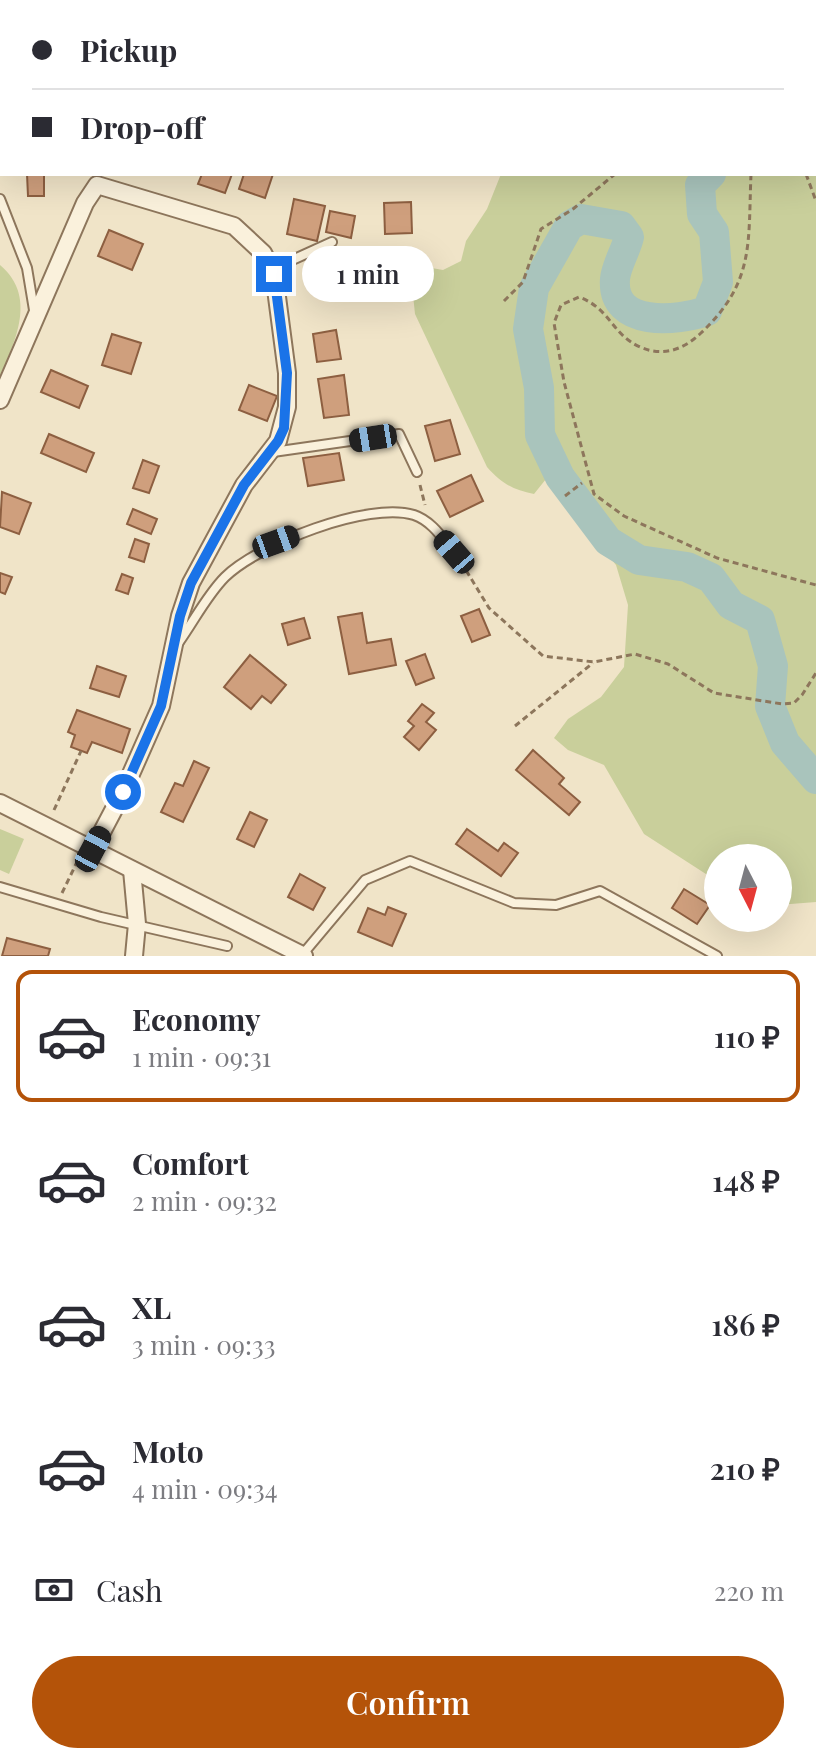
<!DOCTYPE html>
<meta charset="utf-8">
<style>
body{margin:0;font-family:"Playfair Display",serif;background:#f7f7f7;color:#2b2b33;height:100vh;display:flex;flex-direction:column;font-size:30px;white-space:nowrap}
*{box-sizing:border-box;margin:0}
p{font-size:26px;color:#7c7c81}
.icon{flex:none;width:44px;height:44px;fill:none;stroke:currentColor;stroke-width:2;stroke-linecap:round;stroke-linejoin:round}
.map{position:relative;height:956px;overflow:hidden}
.sheet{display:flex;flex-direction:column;background:#fff;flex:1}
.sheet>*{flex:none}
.guide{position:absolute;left:0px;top:0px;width:816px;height:176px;box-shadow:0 8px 32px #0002;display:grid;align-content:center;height:176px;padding:0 32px;background:#fff}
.needle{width:52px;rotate:174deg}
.tools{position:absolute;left:704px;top:844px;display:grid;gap:16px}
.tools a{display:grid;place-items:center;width:88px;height:88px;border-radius:50%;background:#fff;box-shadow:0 8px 32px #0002;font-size:40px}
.end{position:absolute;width:36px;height:36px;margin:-18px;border:10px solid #1a73e8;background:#fff;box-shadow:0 0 0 4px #fff}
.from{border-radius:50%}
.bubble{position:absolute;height:56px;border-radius:28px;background:#fff;box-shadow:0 8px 32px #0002;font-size:26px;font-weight:600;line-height:56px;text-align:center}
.car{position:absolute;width:24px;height:48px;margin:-24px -12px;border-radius:10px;box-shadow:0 0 6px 2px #0007;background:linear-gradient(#222 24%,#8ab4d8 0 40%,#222 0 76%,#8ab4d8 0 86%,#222 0)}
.guide b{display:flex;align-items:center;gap:28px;height:76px;font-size:30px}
.guide b+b{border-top:2px solid #e1e1e2}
.guide i{width:20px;height:20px;background:#2b2b33}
ul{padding:14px 0 0;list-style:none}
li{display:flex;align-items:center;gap:24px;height:132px;margin:0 16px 12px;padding:0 16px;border:4px solid transparent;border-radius:16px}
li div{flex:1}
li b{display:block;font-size:30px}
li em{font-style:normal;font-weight:600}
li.selected{border-color:#b45309}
li>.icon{width:72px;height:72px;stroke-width:1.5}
.pay{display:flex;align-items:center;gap:20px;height:88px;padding:0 32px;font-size:30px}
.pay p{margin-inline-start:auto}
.cta{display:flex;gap:16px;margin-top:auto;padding:16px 32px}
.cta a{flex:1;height:92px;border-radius:48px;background:#b45309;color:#fff;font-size:32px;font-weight:600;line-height:92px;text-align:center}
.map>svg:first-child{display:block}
.green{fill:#c9cf9b}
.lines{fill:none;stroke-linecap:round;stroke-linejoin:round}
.river{stroke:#a9c4bc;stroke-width:30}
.building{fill:#cf9f7d;stroke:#8d5f41;stroke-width:2}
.service-casing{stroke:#8d765c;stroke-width:12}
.minor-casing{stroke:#8d765c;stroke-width:20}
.path{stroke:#8d765c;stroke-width:3;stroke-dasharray:6 4;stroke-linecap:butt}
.service{stroke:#faf1dc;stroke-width:8}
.minor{stroke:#faf1dc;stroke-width:16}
.route{stroke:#1a73e8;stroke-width:10}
</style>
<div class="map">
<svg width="816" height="956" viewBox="0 0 816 956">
<rect width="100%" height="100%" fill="#f0e4c8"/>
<g class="green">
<path d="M349 0H816V902L778 905V858H718V881L709 876 644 834 604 765 568 750 554 738 568 719 601 697 624 667 628 605 616 565 546 479 534 494C513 490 501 483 487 467L415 314 413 295 400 282 404 263 443 270 461 261 466 241 487 209 501 174H814V2Z"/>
<path d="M0 265C37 296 16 340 0 376Z"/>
<polygon points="0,829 24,839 9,874 0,870"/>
</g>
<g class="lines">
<g class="river">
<polyline points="814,50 816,47"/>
<path d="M711 174 700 185 702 214 714 232 718 282 707 311C678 321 611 328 615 279 616 266 626 250 629 237L621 226 581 219 569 226 534 288 528 329 539 388 540 435 560 477 608 541 639 560 687 567 711 578 731 605 760 620 773 666 770 706 785 743 816 779"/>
</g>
</g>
<g class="building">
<polygon points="27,174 44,174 44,196 28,196"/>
<polygon points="202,174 232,174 225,193 198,184"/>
<polygon points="244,174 273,174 265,198 239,189"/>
<polygon points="294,199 325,206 317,241 287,234"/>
<polygon points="411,202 412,233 385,234 384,203"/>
<polygon points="330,211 355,216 351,238 326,232"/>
<polygon points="109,230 143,244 132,270 98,256"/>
<polygon points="346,251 375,254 374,273 344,270"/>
<polygon points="336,330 341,359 317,362 313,334"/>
<polygon points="112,334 141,343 131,374 102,365"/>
<polygon points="51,370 88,386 79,408 41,392"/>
<polygon points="344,375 349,415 324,418 318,379"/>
<polygon points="249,385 277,396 267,421 239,410"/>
<polygon points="450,420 460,454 435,461 425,426"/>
<polygon points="49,434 94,453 86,472 41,453"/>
<polygon points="339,453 344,480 308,486 303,458"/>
<polygon points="143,460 159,466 149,493 133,488"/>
<polygon points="471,475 483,501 450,517 437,491"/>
<polygon points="2,492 31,503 19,534 0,527"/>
<polygon points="133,509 157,519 151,534 127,524"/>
<polygon points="135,539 149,544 144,562 129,557"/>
<polygon points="0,573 12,577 5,594 0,592"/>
<polygon points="122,574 133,578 128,594 116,590"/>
<polygon points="479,609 490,635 472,642 461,616"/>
<polygon points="362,613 367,643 391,639 396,665 349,674 338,617"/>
<polygon points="304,618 310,638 288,645 282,624"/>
<polygon points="425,654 434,678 416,685 406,661"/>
<polygon points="250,655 286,685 271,703 262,696 251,709 224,687"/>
<polygon points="97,666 126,676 119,697 90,688"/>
<polygon points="422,704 434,713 426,722 436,730 419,750 404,737 414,726 408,721"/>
<polygon points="77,710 130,729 122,753 92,742 87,753 71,747 75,735 68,732"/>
<polygon points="533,750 564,778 559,784 580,802 569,815 516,770"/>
<polygon points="194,761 209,768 183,822 161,812 175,783 183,786"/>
<polygon points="250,812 267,820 254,847 237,839"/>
<polygon points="467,829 498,851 504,843 518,853 501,876 456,844"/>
<polygon points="300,874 325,888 313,910 288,897"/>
<polygon points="684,889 710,905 697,924 672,908"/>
<polygon points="388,907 406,914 392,946 358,932 368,908 385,915"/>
<polygon points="7,938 50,949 48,956 2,956"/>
</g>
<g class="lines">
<defs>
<g id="service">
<polyline points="0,199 27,268 34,310"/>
<polyline points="275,274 290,261 332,242"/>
<polyline points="273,452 399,434 417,472"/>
<path d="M179 642C194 621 207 595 225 577 259 544 368 501 414 515 432 521 443 539 454 552"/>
<polyline points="0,887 101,917 227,946"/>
<polyline points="302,955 365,880 410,861 514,903 556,905 600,891 717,956"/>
</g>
<g id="minor">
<polyline points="0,400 85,203 97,185 234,226 263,253 274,274 287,373 287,407 278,441 244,485 191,583 180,616 161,706 123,792 93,849"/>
<polyline points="0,803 304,956"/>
<polyline points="132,870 137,924 134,956"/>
</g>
</defs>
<use href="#service" class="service-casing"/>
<use href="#minor" class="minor-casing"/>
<g class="path">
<polyline points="596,0 598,2"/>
<polyline points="185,2 186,0"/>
<path d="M751 174C748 243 755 282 701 333 683 350 663 357 640 347 611 334 611 309 579 297L561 305 554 323 564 382 594 494 624 516 717 558 816 585"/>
<polyline points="806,174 816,201"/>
<polyline points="504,301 523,282 541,229 573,209 615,174"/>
<polyline points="420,485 425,505"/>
<polyline points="565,496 582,483"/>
<polyline points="461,562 489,608 543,656 594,662 635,654 668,664 714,693 782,704 794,703 802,695 816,673"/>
<polyline points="515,726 593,663"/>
<polyline points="54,810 81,751"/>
<polyline points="62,893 78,860"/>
</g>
<use href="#service" class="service"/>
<use href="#minor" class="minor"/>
</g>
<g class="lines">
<polyline class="route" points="123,792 161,706 180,616 191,583 244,485 278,441 284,428 287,373 274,274"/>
</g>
</svg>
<div class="tools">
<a><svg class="needle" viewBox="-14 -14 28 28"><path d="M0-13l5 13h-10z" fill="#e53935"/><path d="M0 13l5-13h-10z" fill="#7c7c81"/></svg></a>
</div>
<i class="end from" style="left:123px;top:792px"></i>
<i class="end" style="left:274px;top:274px"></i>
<div class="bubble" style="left:302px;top:246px;width:132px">1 min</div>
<i class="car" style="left:373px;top:438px;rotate:261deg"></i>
<i class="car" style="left:276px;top:542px;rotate:70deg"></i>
<i class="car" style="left:454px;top:552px;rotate:319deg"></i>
<i class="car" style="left:93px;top:849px;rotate:28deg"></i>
<div class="guide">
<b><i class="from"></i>Pickup</b>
<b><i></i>Drop-off</b>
</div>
</div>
<section class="sheet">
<ul>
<li class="selected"><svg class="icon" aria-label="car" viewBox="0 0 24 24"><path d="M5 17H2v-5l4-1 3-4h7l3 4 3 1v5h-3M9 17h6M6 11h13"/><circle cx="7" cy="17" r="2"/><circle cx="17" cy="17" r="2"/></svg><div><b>Economy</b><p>1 min · 09:31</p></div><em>110 ₽</em></li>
<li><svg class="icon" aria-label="car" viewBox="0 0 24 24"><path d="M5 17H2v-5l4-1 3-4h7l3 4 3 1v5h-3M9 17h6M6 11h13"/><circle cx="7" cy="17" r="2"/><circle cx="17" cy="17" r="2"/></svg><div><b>Comfort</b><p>2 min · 09:32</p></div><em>148 ₽</em></li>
<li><svg class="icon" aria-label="car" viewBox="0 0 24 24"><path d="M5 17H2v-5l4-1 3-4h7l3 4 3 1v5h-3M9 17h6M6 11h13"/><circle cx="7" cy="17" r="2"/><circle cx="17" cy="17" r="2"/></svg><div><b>XL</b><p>3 min · 09:33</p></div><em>186 ₽</em></li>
<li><svg class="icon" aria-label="car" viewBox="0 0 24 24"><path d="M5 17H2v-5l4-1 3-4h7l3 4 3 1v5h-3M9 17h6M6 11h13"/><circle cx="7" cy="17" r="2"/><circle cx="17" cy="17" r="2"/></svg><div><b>Moto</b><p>4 min · 09:34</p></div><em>210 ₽</em></li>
</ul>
<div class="pay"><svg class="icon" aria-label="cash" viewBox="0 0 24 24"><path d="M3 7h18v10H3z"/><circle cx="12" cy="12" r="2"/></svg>Cash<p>220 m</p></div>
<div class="cta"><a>Confirm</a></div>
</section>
